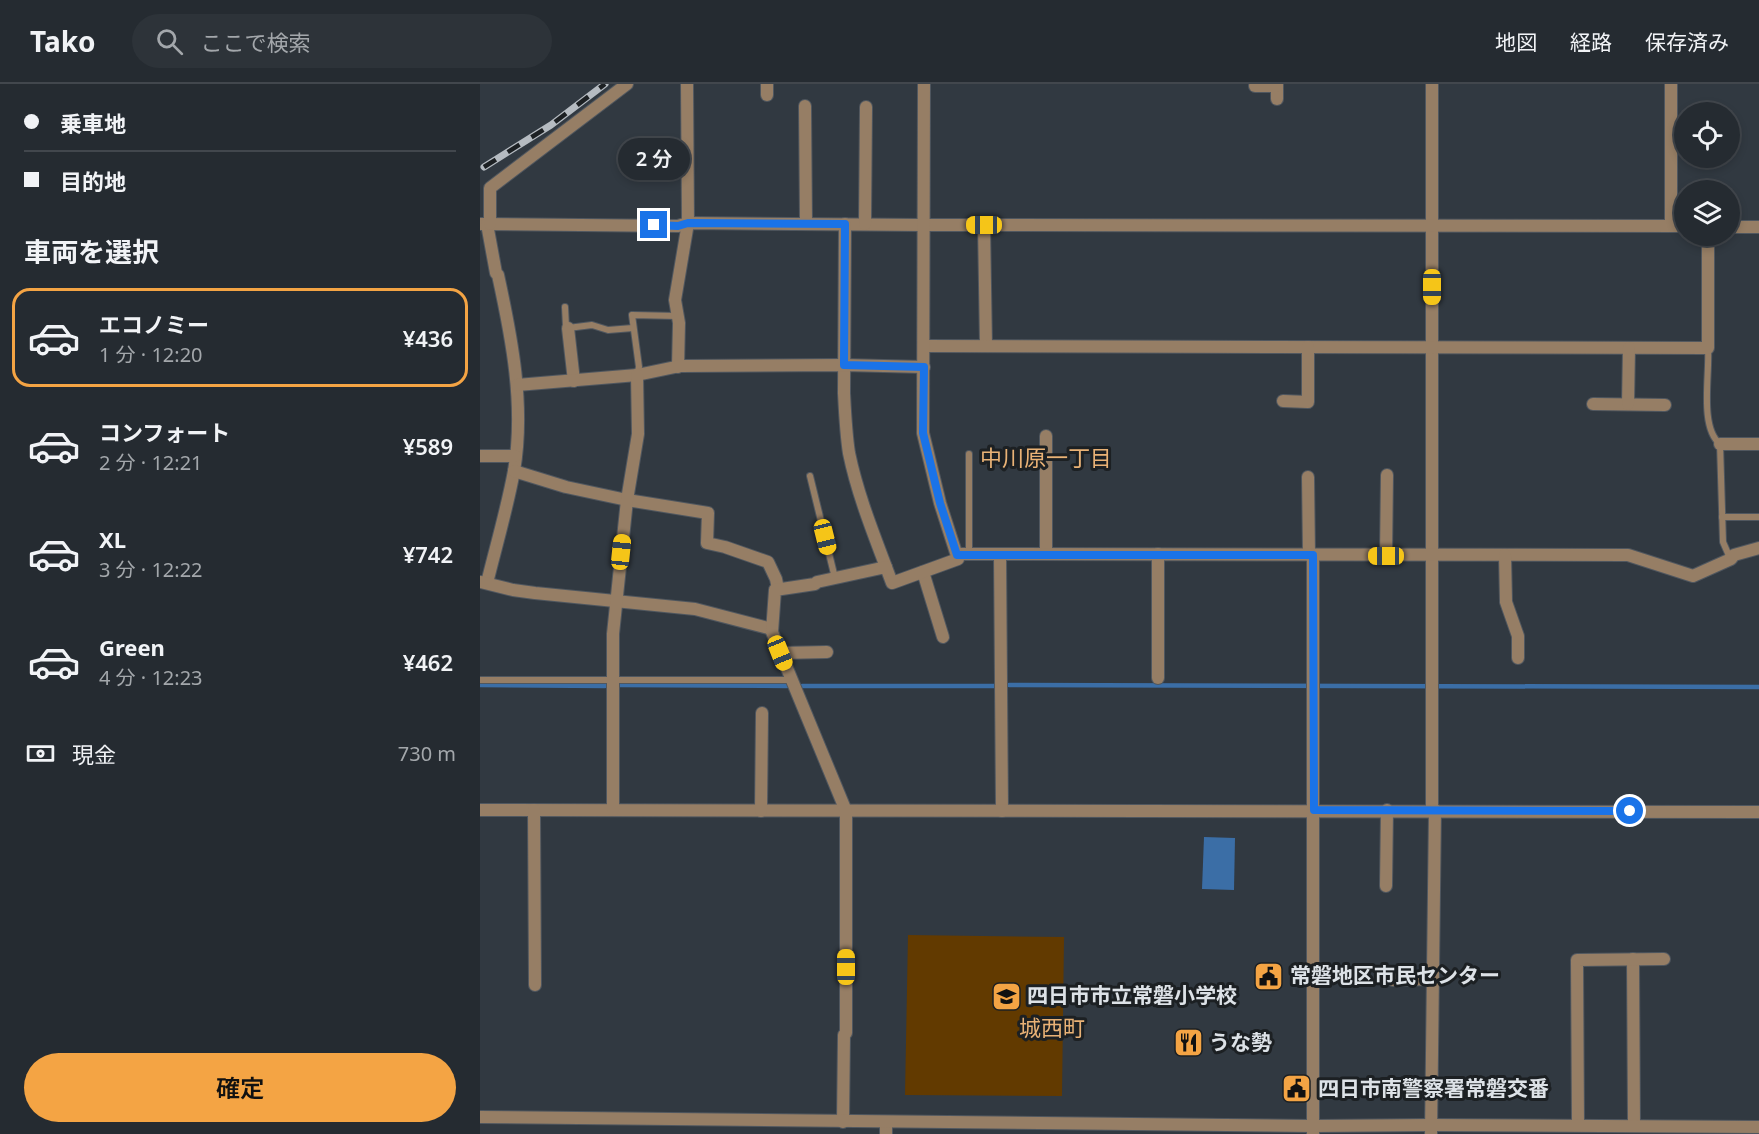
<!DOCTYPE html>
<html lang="ja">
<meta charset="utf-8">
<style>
body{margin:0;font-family:"Noto Sans","Noto Sans JP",sans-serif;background:#2d3339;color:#f1f3f6;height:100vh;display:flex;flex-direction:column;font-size:22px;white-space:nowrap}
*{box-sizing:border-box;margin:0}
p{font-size:20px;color:#a3a7ab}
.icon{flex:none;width:33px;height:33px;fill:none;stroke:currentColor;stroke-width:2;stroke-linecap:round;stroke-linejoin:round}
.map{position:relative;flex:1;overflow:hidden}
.sheet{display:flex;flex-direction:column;background:#252b31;width:480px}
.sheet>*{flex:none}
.hud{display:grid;align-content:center;height:132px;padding:0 24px;background:#252b31}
.fabs{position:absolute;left:1194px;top:18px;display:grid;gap:12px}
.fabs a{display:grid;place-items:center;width:66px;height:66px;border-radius:50%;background:#252b31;box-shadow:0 3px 9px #0003,0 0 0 2px #42474d;font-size:30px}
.end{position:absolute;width:27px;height:27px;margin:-14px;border:8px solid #1a73e8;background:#fff;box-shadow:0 0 0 3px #fff}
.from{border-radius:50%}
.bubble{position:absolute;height:42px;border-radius:21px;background:#252b31;box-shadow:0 3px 9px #0003,0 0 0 2px #42474d;font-size:20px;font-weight:600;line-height:42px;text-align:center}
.car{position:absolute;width:18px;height:36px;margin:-18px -9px;border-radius:8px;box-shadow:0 0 4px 2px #0007;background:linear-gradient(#f5c518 24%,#345 0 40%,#f5c518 0 76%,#345 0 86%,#f5c518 0)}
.hud b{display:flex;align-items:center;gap:21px;height:57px;font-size:22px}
.hud b+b{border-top:2px solid #42474d}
.hud i{width:15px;height:15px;background:#f1f3f6}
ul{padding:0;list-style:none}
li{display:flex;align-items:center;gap:18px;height:99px;margin:0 12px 9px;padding:0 12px;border:3px solid transparent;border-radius:18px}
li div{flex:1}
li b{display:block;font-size:22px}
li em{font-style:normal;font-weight:600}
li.active{border-color:#f4a444}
li>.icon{width:54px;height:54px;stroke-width:1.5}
h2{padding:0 24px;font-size:27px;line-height:72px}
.pay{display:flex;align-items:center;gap:15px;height:66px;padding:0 24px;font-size:22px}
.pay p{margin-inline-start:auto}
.button{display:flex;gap:12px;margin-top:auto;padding:12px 24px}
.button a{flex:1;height:69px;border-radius:36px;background:#f4a444;color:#111;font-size:24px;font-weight:600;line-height:69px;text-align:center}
header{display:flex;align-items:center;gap:36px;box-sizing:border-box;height:84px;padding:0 30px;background:#252b31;border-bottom:2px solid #42474d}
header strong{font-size:28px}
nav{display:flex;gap:33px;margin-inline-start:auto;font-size:21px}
.search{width:420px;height:54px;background:#2d3339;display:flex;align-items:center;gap:15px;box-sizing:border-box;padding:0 21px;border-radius:33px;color:#a3a7ab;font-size:22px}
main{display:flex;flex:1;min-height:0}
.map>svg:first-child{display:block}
.green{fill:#623a00}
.water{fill:#3b6ea6}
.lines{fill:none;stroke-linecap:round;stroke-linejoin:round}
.stream{stroke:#3b6ea6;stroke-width:4.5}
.service-casing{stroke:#50575f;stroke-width:8}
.minor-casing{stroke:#50575f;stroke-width:14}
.tertiary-casing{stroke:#50575f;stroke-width:14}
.service{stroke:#967e65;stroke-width:6}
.minor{stroke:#967e65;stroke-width:12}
.tertiary{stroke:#967e65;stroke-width:12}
.rail-casing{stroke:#b5bbc1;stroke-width:7}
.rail{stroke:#1c2023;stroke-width:4.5;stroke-dasharray:14;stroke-linecap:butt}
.route{stroke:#1a73e8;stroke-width:8}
.labels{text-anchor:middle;stroke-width:6;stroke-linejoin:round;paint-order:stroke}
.poi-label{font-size:21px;font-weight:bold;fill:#dde2e7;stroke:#1c2023;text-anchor:start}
.neighbourhood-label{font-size:22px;fill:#e9b276;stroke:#1c2023}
</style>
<header>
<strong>Tako</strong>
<div class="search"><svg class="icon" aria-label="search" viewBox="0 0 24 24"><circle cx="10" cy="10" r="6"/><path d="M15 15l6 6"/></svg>ここで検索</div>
<nav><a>地図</a><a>経路</a><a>保存済み</a></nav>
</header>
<main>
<section class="sheet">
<div class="hud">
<b><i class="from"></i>乗車地</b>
<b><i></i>目的地</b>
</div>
<h2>車両を選択</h2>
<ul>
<li class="active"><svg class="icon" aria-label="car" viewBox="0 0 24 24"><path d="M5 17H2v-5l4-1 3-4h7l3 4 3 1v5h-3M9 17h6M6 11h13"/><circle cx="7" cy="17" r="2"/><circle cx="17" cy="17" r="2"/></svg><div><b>エコノミー</b><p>1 分 · 12:20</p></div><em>¥436</em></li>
<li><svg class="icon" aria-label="car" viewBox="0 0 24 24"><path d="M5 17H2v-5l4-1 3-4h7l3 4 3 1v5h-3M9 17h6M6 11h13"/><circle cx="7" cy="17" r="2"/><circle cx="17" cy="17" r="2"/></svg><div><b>コンフォート</b><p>2 分 · 12:21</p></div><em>¥589</em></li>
<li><svg class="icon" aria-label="car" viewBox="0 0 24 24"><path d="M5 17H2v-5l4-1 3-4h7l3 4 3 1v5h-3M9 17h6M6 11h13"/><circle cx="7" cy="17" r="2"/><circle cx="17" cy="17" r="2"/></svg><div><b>XL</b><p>3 分 · 12:22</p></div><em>¥742</em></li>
<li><svg class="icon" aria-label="car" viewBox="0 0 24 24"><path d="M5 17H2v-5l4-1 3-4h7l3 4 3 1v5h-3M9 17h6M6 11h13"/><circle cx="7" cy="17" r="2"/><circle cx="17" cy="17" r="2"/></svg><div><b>Green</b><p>4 分 · 12:23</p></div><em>¥462</em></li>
</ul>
<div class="pay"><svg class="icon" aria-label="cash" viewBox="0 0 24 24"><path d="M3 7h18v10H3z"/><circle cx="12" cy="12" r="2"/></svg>現金<p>730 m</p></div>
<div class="button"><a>確定</a></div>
</section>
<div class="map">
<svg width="1279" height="1050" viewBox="0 0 1279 1050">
<rect width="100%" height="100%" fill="#313941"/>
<polygon class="green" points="428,851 584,853 582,1012 425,1011"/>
<polygon class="water" points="724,753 755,754 754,806 722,805"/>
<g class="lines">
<g class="stream">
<polyline points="0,601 125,602"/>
<polyline points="139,601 307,602"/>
<polyline points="529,601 1279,603"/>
<polyline points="322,602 514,602"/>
</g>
<defs>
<g id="service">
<polyline points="85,223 86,243 88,244 112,241 128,246 153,244"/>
<path d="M1228 264C1230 290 1219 343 1240 360L1243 458 1250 474"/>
<polyline points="157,290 159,283 152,231 198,232"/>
<polyline points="489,370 489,471"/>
<polyline points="330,392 355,494"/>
<polyline points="1242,433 1279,433"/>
<polyline points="0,596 311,596"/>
</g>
<g id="minor">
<polyline points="287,0 287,11"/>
<polyline points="797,0 797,15"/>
<polyline points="952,0 952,727"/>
<polyline points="1191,0 1191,142"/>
<polyline points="775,2 797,2"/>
<polyline points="325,22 326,140"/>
<polyline points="0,140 198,142 208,139 444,141 1204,142"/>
<path d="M7 140 16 189 18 191C32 255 45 322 34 387 27 425 16 462 7 499"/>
<polyline points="10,140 10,104 147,0"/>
<path d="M365 140 364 309C365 329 366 350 369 369 377 408 392 446 406 483"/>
<polyline points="385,140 386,23"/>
<polyline points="504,141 506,262"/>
<polyline points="1250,143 1279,143"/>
<polyline points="88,244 94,297"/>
<polyline points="444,262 1228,264 1228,152"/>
<polyline points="198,283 199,239 195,216 208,139 207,0"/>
<polyline points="37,301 157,291 200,282 364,281 444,283"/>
<polyline points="803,317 828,318 828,263"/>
<polyline points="1113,320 1185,321"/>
<polyline points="1148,320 1149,264"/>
<polyline points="566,352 566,470"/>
<polyline points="1240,360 1279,360"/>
<polyline points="0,372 35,372"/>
<polyline points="34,387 86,403 147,416 228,429 227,459 245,463 288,478 296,495 298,505"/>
<polyline points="828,393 829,471"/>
<polyline points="477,470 1148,471 1213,492 1251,475 1254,471 1279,464"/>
<polyline points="520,471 522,727"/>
<polyline points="1025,471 1026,518 1038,552 1038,574"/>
<polyline points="906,472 907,391"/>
<polyline points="443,488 463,553"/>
<polyline points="1,498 33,506 55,509 215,525 292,545"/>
<polyline points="300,569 347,568"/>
<polyline points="678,594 678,470"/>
<polyline points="0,726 1279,728"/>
<polyline points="54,726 55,901"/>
<polyline points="133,726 133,550 147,416 158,350 157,291"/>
<polyline points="281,727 282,629"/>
<polyline points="906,802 907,726"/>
<polyline points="1153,875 1154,1042"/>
<polyline points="913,896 953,895"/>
<polyline points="363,1038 364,951 366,949 366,727 292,548 295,506 335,500 337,498 406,483 412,499 478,475 460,419 443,349 444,0"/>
<polyline points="1098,1041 1097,876 1184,875"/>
<polyline points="406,1050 406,1038"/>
<polyline points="833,1050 833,471"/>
<polyline points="951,1050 955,726"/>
</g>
<polyline id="tertiary" points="0,1033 833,1042 951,1041 1279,1043"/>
</defs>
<use href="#service" class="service-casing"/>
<use href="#minor" class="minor-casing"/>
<use href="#tertiary" class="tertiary-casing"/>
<use href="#service" class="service"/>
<use href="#minor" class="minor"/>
<use href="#tertiary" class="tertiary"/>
<defs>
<polyline id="rail" points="4,83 71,41 125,0"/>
</defs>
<use href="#rail" class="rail-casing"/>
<use href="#rail" class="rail"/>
</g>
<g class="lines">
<polyline class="route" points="174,141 198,142 208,139 365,140 364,281 444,283 443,349 460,419 477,471 833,471 834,726 1150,727"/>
</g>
<defs>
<symbol id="civic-square" viewBox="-11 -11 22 22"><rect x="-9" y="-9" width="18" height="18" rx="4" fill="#f4a444" stroke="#1c2023"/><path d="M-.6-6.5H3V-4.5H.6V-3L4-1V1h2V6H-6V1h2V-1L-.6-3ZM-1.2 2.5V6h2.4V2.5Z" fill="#111"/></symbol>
<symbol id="school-square" viewBox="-11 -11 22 22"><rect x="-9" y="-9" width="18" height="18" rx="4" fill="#f4a444" stroke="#1c2023"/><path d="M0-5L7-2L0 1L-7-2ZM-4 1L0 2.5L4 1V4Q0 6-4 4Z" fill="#111"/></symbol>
<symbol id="restaurant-square" viewBox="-11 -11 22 22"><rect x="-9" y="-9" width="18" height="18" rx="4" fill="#f4a444" stroke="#1c2023"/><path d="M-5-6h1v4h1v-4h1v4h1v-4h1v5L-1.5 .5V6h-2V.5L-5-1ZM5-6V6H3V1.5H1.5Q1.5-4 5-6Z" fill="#111"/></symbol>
</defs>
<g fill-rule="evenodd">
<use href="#civic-square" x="772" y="876" width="33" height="33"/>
<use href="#school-square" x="510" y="896" width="33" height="33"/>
<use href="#restaurant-square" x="692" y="942" width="33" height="33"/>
<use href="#civic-square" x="800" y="988" width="33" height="33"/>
</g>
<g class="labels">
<g class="poi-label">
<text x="810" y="899">常磐地区市民センター</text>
<text x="547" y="919">四日市市立常磐小学校</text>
<text x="729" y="966">うな勢</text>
<text x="838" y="1012">四日市南警察署常磐交番</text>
</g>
<g class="neighbourhood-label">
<text x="566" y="382">中川原一丁目</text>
<text x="572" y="952">城西町</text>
</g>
</g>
</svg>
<div class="fabs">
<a><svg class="icon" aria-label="locate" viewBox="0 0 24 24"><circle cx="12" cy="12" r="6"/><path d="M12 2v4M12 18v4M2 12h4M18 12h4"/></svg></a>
<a><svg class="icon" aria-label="layers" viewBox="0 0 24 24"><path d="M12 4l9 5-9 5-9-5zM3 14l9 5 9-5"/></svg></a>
</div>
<i class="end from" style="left:1150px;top:727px"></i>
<i class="end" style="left:174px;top:141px"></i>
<div class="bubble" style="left:138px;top:54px;width:72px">2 分</div>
<i class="car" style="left:504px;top:141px;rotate:270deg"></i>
<i class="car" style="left:952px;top:203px;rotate:180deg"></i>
<i class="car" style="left:345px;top:453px;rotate:166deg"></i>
<i class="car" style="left:141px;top:468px;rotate:6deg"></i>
<i class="car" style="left:906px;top:472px;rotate:270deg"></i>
<i class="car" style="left:300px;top:569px;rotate:158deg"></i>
<i class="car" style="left:366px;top:883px;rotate:0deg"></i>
</div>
</main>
